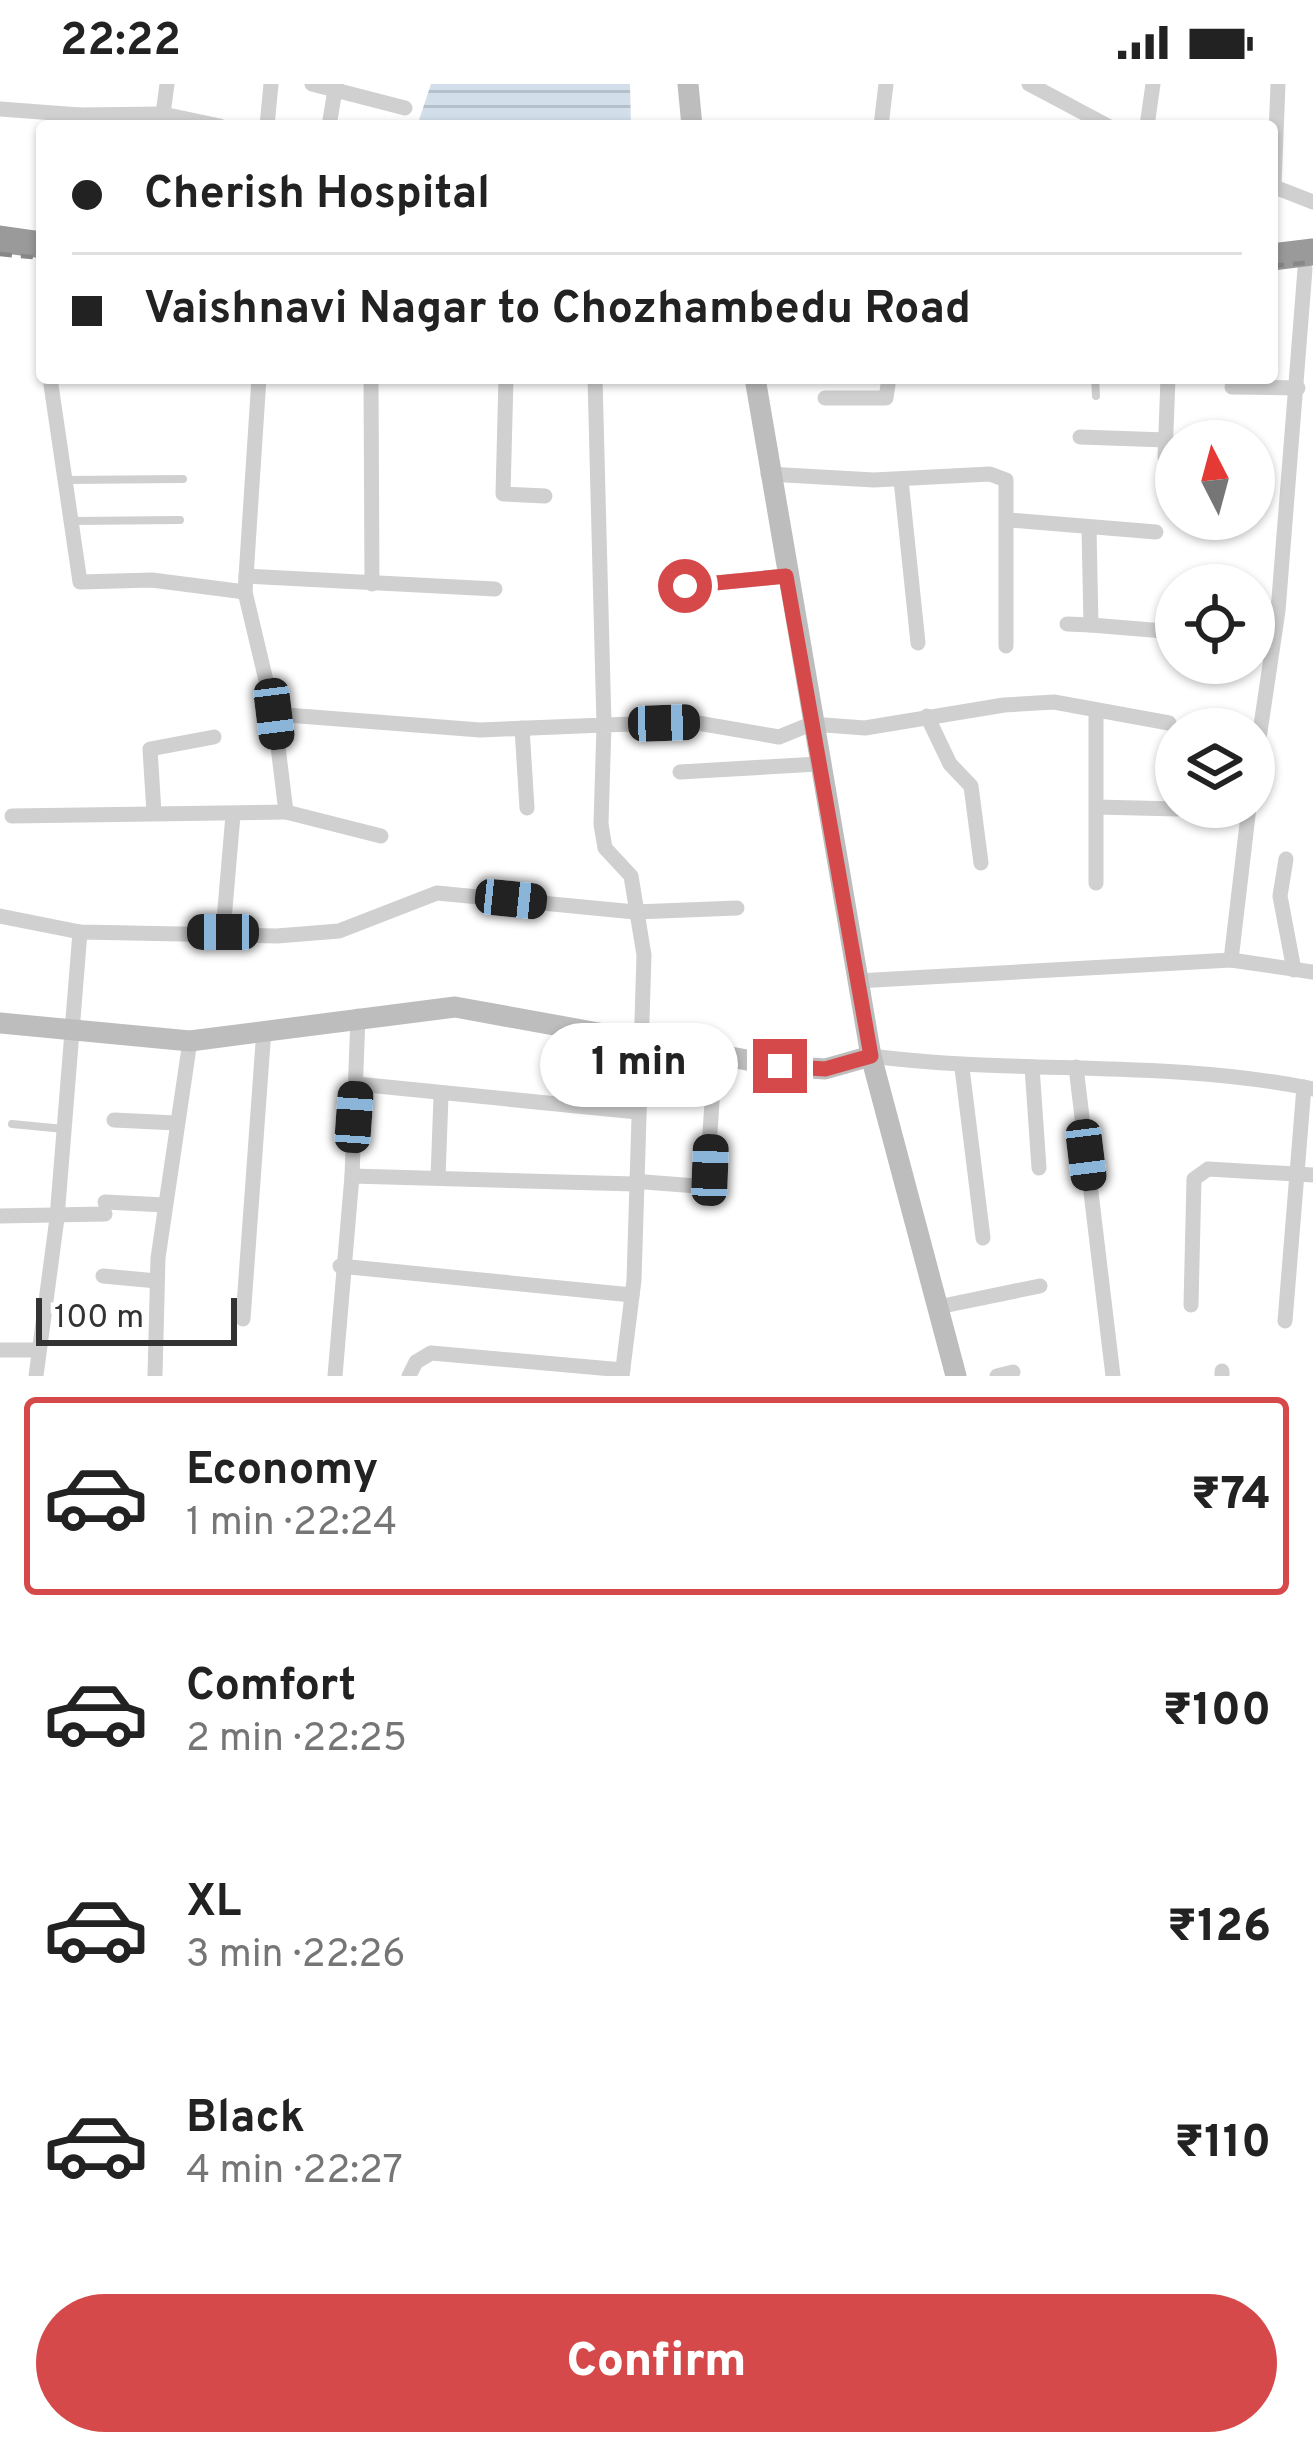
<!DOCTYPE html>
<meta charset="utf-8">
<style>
body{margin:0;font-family:Overpass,sans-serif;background:#f6f6f6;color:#222;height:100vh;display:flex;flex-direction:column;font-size:45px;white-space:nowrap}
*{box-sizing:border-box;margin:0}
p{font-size:39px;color:#767676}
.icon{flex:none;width:66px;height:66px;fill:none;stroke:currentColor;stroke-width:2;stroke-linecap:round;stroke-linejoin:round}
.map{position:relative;height:1292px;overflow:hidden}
.details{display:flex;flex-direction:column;background:#fff;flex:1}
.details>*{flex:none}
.top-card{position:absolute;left:36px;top:36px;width:1242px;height:264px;border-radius:12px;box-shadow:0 3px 9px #0004;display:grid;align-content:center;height:264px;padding:0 36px;background:#fff}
.needle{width:78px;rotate:354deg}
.tools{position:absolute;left:1155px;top:336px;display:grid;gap:24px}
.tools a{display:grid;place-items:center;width:120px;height:120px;border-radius:50%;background:#fff;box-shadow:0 3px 9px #0004;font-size:60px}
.scale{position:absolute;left:36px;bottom:30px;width:201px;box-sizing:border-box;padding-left:12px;border:6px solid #333;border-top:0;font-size:33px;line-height:42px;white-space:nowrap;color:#333;-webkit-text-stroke:9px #fff;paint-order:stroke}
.end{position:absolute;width:54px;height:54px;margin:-27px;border:15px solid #d6494a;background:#fff;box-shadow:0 0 0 6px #fff}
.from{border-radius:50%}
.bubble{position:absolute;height:84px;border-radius:42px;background:#fff;box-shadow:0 3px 9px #0004;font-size:39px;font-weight:800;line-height:84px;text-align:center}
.car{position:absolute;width:36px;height:72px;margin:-36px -18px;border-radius:15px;box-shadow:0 0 9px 3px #0007;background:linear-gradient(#222 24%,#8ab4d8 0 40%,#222 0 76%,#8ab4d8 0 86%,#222 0)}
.top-card b{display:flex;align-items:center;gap:42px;height:114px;font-size:45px}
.top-card b+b{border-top:3px solid #e0e0e0}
.top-card i{width:30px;height:30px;background:#222}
ul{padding:21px 0 0;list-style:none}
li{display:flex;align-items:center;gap:36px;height:198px;margin:0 24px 18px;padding:0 12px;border:6px solid transparent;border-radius:12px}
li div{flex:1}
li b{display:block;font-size:45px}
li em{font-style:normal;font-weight:800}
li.selected{border-color:#d6494a}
li>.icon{width:108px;height:108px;stroke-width:1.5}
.button{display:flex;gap:24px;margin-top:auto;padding:24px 36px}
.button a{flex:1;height:138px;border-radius:72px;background:#d6494a;color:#fff;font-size:48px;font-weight:800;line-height:138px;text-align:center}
.status{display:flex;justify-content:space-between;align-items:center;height:84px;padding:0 60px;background:#fff;direction:ltr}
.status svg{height:33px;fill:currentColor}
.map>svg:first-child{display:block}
.water{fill:url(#water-rules)}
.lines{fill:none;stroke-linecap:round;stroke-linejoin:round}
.lane{stroke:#d0d0d0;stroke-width:8}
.street{stroke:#d0d0d0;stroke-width:15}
.secondary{stroke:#bdbdbd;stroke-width:21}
.highway{stroke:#9a9a9a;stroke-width:27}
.rail{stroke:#888;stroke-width:4.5;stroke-dasharray:12 9;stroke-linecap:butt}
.route{stroke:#d6494a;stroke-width:15}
</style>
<div class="status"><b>22:22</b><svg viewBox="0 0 49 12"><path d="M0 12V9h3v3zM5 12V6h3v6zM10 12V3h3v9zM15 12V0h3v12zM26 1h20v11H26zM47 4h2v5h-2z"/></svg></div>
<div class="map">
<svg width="1313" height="1292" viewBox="0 0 1313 1292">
<defs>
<pattern id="water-rules" width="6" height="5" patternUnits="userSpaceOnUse" patternTransform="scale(3)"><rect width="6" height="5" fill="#d2dfeb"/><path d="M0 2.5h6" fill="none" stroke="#b5c0ca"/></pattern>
</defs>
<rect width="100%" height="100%" fill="#fff"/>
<polygon class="water" points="431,0 630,0 631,42 417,42"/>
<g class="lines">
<g class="lane">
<polyline points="1095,294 1096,312"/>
<polyline points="65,396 183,395"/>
<polyline points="73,437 180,436"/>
<polyline points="12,1040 64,1045"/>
</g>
<g class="street">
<polyline points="312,0 405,24"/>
<polyline points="1029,0 1108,42"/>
<polyline points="0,25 80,31 77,42"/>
<polyline points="163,30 167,0"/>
<polyline points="80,31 163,30 220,42"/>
<polyline points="267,42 271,0"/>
<polyline points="329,42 336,0"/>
<polyline points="881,42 886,0"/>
<polyline points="1147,42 1153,0"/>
<polyline points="1272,102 1313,118"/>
<polyline points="1274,102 1278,0"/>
<polyline points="50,294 80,498 152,496 245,508"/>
<polyline points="259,294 245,508 274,630 480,646 604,641 595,294"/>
<polyline points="371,294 372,500"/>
<polyline points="506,294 503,410 545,412"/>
<polyline points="1232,303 1298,304"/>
<polyline points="825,314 886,314 889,294"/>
<polyline points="1080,353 1166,356"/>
<polyline points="1165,373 1168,294"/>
<polyline points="768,390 874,396 990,390 1006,396 1006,562"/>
<polyline points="901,396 918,559"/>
<polyline points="1009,436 1156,448"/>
<polyline points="1089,444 1091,541 1176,548"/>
<polyline points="246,492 495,505"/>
<polyline points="685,502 786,492"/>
<polyline points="1067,540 1091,541"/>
<polyline points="927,632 950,680 971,702 981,779"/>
<polyline points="522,644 527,724"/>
<polyline points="680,688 818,680"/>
<polyline points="1254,688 1278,527 1305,185"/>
<polyline points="1097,723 1177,725"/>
<polyline points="286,728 381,752"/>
<polyline points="154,729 150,665 214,653"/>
<polyline points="12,732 286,728 274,630"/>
<polyline points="1286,775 1280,812 1294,886"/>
<polyline points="1096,799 1096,626"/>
<polyline points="0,832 80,848 277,852 339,847 437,809 635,828 737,824"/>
<polyline points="223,848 233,731"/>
<polyline points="1231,876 1249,723"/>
<polyline points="857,897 1231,876 1313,888"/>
<path d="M871 972C1017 991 1168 975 1313 1005"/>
<polyline points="1032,983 1039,1084"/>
<polyline points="1076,983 1113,1292"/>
<polyline points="962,984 983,1154"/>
<polyline points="357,1000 637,1028"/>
<polyline points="114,1036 176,1039"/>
<polyline points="352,1092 358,932"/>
<polyline points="438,1094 441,1012"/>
<polyline points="645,1098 696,1102 707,1094 715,972"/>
<polyline points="105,1118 165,1121"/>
<polyline points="0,1132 105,1130"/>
<polyline points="340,1182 632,1211"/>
<polyline points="103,1192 157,1197"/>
<polyline points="1191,1221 1194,1095 1208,1085 1313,1091"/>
<polyline points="938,1223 1040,1202"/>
<polyline points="243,1235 264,945"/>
<polyline points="1285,1237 1304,1003"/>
<polyline points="0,1266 39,1266"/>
<polyline points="36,1292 57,1134 80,848"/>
<polyline points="155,1292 158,1174 190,957"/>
<polyline points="335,1292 352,1092 635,1100"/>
<polyline points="409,1292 416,1278 431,1269 623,1286"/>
<polyline points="622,1292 634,1196 644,871 631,792 605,764 601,740 604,641 692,638 779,653 811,640 865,644 1004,621 1054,618 1169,639"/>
<polyline points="997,1292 1013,1288"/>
<polyline points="1222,1292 1222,1287"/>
</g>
<g class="secondary">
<polyline points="688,0 692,42"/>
<polyline points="755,294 871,972 956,1292"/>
<polyline points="0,939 190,957 455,923 780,982 825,985 871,972"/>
</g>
<g class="highway">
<polyline points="0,155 42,161"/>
<polyline points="1272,173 1313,168"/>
</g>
<g class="rail">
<polyline points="0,170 42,174"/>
<polyline points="1272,182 1313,178"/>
</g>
</g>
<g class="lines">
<polyline class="route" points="685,502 786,492 871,972 825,985 780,982"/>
</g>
</svg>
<div class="tools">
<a><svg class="needle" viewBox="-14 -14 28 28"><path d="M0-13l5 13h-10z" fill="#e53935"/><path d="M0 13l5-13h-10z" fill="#767676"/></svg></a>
<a><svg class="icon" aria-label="locate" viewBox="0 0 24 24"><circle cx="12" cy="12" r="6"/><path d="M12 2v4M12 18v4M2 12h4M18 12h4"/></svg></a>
<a><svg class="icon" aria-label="layers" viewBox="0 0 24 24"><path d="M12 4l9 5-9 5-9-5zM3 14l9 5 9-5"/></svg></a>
</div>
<div class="scale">100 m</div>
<i class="end from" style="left:685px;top:502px"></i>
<i class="end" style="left:780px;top:982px"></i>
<div class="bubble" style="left:540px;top:939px;width:198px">1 min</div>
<i class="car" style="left:274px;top:630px;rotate:173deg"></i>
<i class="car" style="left:664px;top:639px;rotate:88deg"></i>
<i class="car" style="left:511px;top:815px;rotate:96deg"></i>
<i class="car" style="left:223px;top:848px;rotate:270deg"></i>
<i class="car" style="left:354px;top:1033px;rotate:4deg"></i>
<i class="car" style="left:1086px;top:1071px;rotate:173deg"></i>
<i class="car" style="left:710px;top:1086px;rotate:2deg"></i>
<div class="top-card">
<b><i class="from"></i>Cherish Hospital</b>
<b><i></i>Vaishnavi Nagar to Chozhambedu Road</b>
</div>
</div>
<section class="details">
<ul>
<li class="selected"><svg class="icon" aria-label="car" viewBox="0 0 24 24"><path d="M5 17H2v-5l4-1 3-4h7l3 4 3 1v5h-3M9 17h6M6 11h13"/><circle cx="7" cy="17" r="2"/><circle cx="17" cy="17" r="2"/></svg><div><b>Economy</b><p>1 min · 22:24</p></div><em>₹74</em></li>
<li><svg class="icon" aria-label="car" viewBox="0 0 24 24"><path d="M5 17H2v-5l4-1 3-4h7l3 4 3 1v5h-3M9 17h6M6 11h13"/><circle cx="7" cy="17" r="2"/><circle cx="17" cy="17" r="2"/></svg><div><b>Comfort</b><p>2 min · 22:25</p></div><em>₹100</em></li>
<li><svg class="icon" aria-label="car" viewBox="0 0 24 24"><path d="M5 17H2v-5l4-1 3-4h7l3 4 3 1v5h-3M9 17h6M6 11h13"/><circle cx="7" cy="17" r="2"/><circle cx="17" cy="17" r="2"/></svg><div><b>XL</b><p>3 min · 22:26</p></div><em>₹126</em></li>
<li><svg class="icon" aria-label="car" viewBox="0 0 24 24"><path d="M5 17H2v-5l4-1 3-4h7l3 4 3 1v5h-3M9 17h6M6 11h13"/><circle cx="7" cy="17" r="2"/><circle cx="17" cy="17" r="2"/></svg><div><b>Black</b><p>4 min · 22:27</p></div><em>₹110</em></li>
</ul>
<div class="button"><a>Confirm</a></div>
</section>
